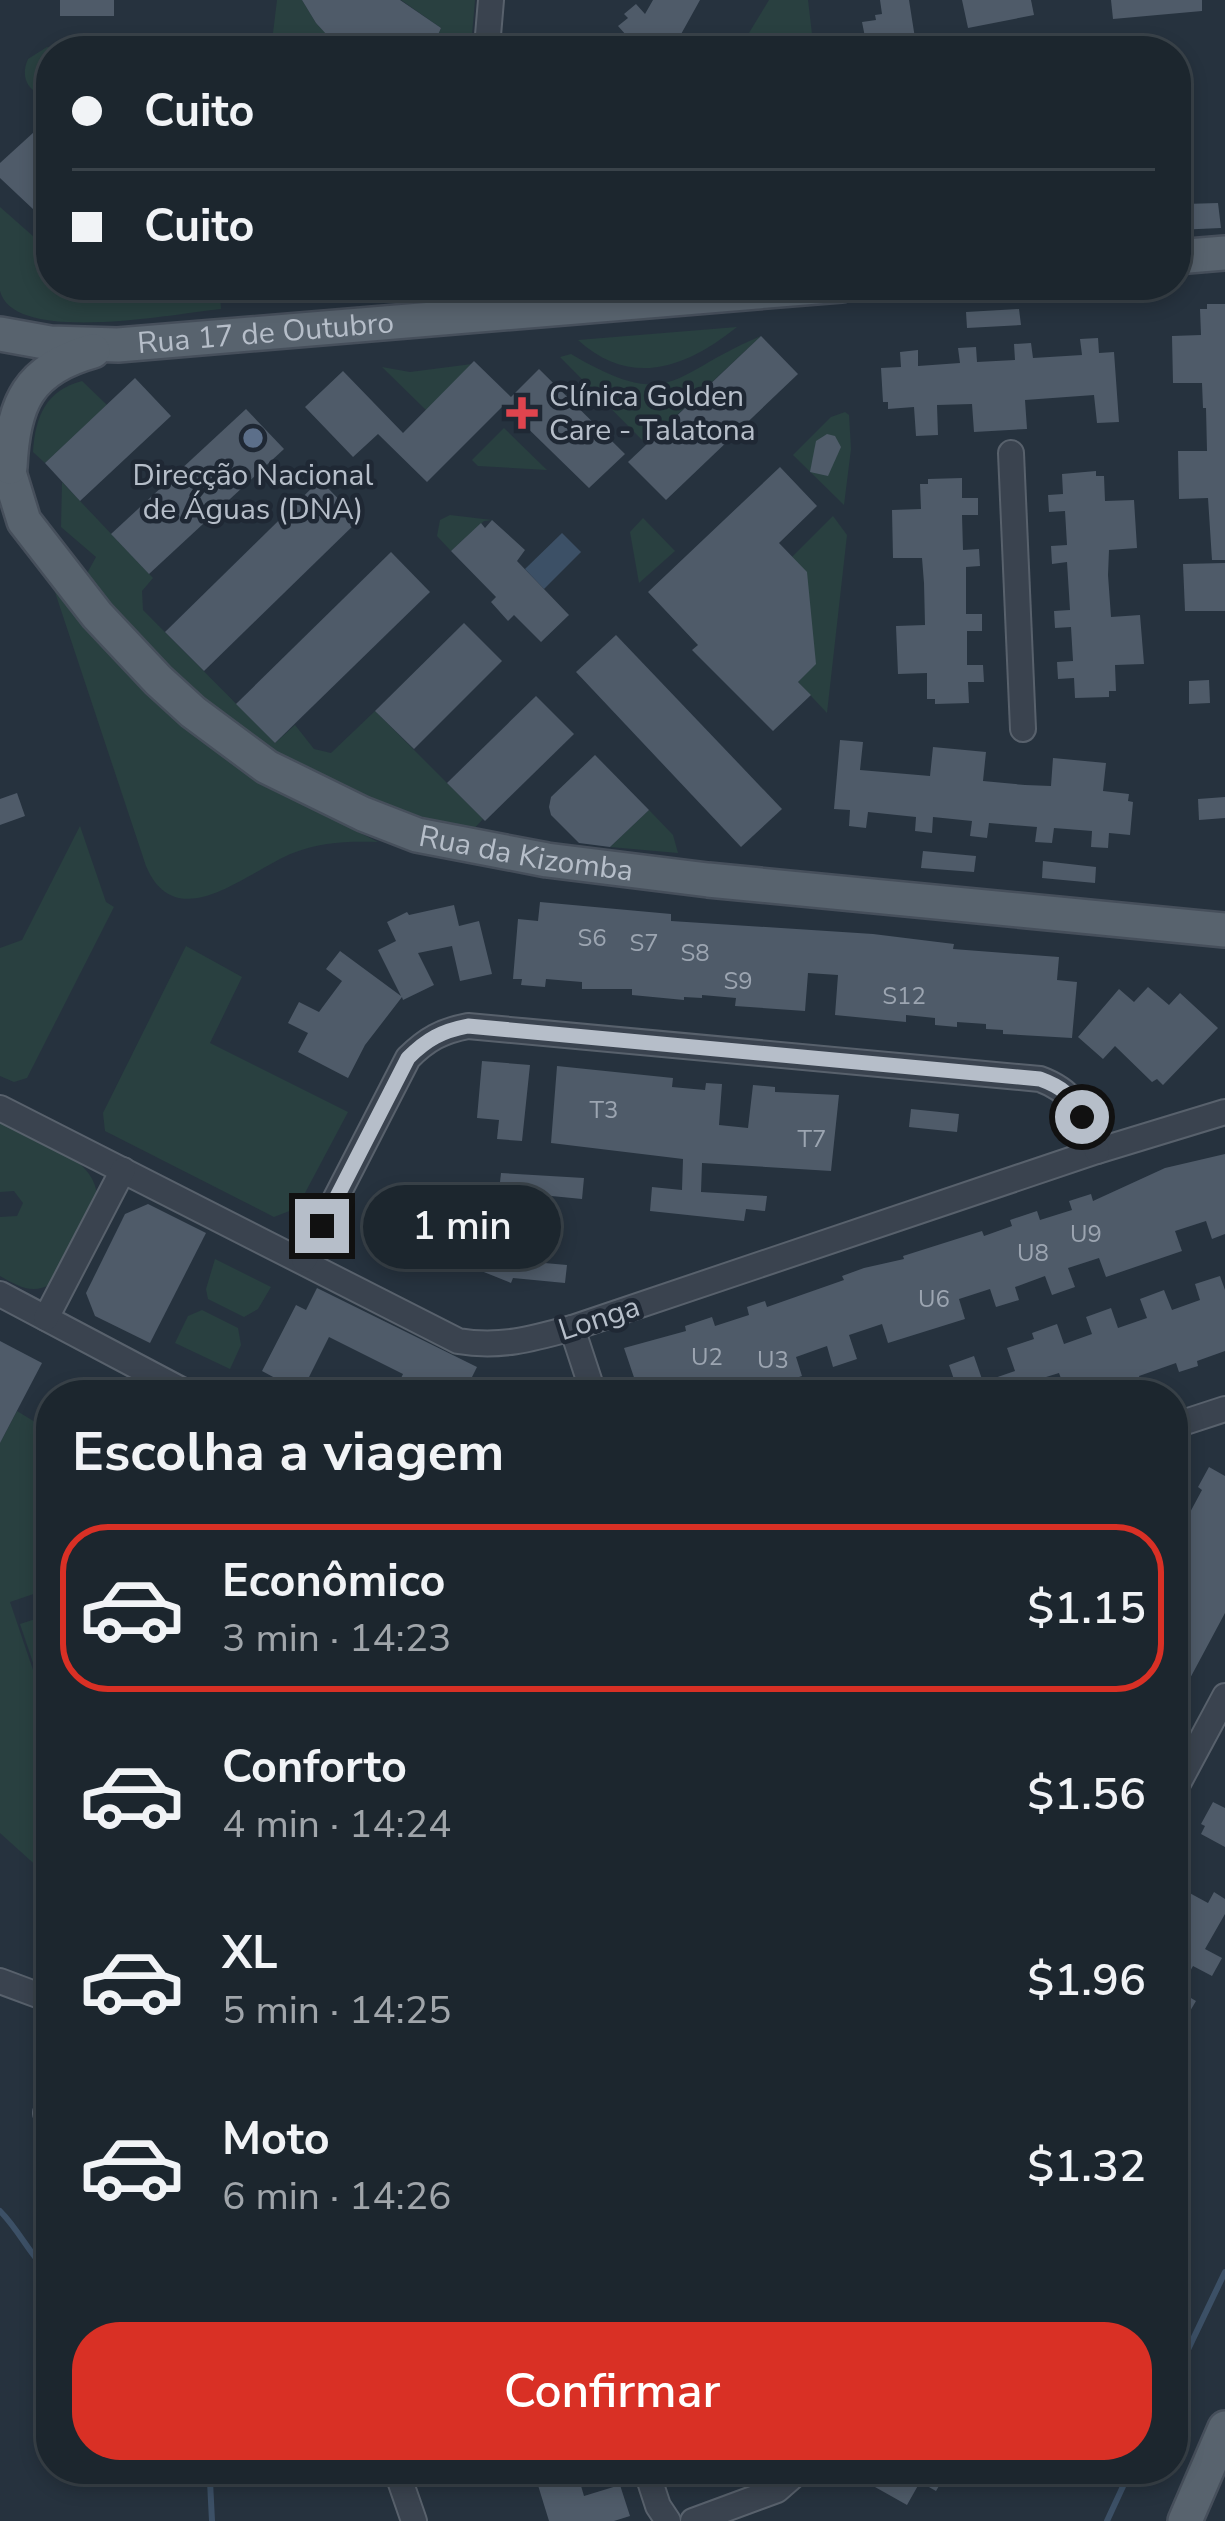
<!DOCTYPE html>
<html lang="pt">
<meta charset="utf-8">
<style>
body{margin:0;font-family:"Nunito Sans",sans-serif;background:#252e36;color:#f1f3f6;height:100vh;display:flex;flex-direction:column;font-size:45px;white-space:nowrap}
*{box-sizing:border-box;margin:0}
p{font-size:39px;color:#a0a5aa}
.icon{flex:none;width:66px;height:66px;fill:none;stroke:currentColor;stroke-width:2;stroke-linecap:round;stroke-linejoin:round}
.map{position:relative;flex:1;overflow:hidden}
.side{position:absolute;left:36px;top:1380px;width:1152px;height:1104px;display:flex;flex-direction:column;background:#1c262e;border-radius:48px;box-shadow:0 6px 18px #0003,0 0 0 3px #3a434a}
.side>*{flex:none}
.guide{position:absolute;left:36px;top:36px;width:1155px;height:264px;border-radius:48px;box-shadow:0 6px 18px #0003,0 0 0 3px #3a434a;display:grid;align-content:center;height:264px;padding:0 36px;background:#1c262e}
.end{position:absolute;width:54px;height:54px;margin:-27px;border:15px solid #b6bec9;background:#111;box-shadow:0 0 0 6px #111}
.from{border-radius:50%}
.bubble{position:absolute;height:84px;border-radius:42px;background:#1c262e;box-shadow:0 6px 18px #0003,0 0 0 3px #3a434a;font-size:39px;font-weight:600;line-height:84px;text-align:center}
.guide b{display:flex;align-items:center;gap:42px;height:114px;font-size:45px}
.guide b+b{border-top:3px solid #3a434a}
.guide i{width:30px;height:30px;background:#f1f3f6}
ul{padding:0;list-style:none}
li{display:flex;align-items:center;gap:36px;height:168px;margin:0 24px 18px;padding:0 12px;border:6px solid transparent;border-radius:48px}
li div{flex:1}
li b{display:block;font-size:45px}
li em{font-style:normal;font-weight:600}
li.active{border-color:#d93025}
li>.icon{width:108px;height:108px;stroke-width:1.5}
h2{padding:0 36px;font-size:54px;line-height:144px}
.primary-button{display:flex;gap:24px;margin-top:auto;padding:24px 36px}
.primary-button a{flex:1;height:138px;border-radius:48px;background:#d93025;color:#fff;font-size:48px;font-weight:600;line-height:138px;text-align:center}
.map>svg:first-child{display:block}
.green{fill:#294040}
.water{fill:#3c5066}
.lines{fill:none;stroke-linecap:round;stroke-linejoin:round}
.stream{stroke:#3c5066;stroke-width:6}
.building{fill:#4f5b69}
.minor-casing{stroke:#58616c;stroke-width:28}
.major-casing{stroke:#464f5b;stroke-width:38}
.minor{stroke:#3a434f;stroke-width:24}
.major{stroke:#58636e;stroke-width:33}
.route{stroke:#b6bec9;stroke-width:15}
.health-dot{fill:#e0444e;stroke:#1f2834;stroke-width:4.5}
.service-dot{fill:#5c6f8a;stroke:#1f2834;stroke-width:4.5}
.labels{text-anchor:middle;stroke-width:9;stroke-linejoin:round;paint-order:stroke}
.number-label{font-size:24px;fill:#9ca5b1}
.street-label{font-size:30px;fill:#b6bec9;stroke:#1f2834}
.poi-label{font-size:30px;fill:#b6bec9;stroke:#1f2834;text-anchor:start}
</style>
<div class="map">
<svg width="1225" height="2521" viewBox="0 0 1225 2521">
<rect width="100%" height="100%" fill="#26323e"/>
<g class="green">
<polygon points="277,0 302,0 316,23 338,46 351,36 367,51 262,51 273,33"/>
<polygon points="401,0 475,0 471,46 454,41 451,51 431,51 441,28"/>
<polygon points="769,0 808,0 814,51 738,51"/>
<path d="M47 47 62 51H51V96C30 95 19 79 28 59Z"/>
<path d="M0 207 51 252V285H134L220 295 221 309C178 313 14 346 0 291 0 266 0 232 0 207Z"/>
<path d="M737 327C687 367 632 389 578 340Z"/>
<path d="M761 336 646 444 560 357 571 354C673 414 671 373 761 336Z"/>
<polygon points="472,364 426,410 382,367 410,372"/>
<path d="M82 381 107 405 45 463 33 452C35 417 46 390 82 381Z"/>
<polygon points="845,412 849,415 851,449 844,505 793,455 831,417"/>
<polygon points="504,428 547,470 478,466 472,460"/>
<path d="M62 482 153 578 142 591 143 610 275 743 295 725 314 749 331 753 375 711 483 819 471 832C379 813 278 766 206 705 162 667 124 621 85 577L96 557 61 527Z"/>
<polygon points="450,515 492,520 484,521 451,551 437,536 440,520"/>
<polygon points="833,516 847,535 827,713 798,682 809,670 792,557"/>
<polygon points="643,518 675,551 639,583 630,532"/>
<path d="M47 568 174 716 267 786 378 842C347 841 321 842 293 853 249 870 177 939 146 866Z"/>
<polygon points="649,810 673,835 678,853 610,847"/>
<polygon points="80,826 106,902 114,907 27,1078 14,1082 0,1076 0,948 22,940"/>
<polygon points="186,946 242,977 210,1043 348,1112 297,1208 274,1217 105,1131 103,1113"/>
<path d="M0 1122C32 1138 94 1155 97 1195L51 1284C32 1295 18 1286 0 1276V1217L17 1216 23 1203 14 1191 0 1192Z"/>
<polygon points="215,1259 271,1287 258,1309 244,1317 208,1299 206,1289"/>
<polygon points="202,1310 238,1328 241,1345 230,1369 175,1343 188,1316"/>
<polygon points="51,1407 51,1588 10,1602 51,1723 51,1879 0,1833 0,1443 17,1411 35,1422"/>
<polygon points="51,1614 51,1716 20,1624"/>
</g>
<polygon class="water" points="562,533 581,552 544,589 525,569"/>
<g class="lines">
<g class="stream">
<path d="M0 2211C20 2231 30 2256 51 2275"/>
<polyline points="1173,2381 1225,2272"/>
<polyline points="204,2469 210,2481 212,2521"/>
<polyline points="1107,2521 1131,2469"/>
</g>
</g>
<g class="building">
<rect x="60" y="0" width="54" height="16"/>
<polygon points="302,0 400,0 441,28 431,51 367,51 351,36 338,47 316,23"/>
<polygon points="653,0 700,0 680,36 694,51 610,51 627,36 618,26 628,18 624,14 636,4 645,14"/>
<polygon points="880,0 909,0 917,51 834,51 833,42 865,37 862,22 876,20 875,15 882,14"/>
<polygon points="962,0 1031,0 1034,15 968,28"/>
<polygon points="1111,0 1202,0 1202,11 1113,19"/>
<polygon points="34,132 51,151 51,226 0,178 0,163"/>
<polygon points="1218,203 1221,228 1176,230 1176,215 1185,214 1185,204"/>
<polygon points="1207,304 1225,304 1225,560 1212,560 1208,498 1179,499 1178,451 1207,451 1206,408 1203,408 1202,383 1173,383 1172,336 1201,335 1200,309 1207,309"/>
<polygon points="1019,309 1021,325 967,328 966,312"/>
<polygon points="761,336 798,374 666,500 628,462"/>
<polygon points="1098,338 1099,353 1114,352 1119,422 1097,423 1094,395 1025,400 1027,429 974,432 972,404 937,405 938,435 916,436 914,407 888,409 888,402 883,402 881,368 901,367 900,352 918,350 918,366 960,363 958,348 976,347 977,362 1015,360 1014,344 1031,343 1033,358 1082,355 1080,339"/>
<polygon points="474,361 511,397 539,369 625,454 589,488 504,405 427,482 378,434 353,457 305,407 343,371 403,433"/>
<polygon points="135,378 171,416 80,501 45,463"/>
<polygon points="246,409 284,449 149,574 111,534"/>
<polygon points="827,434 835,436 841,447 828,476 810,472 816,441"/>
<polygon points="780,467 817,506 779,543 807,572 816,664 798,682 811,695 773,731 692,650 698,645 648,592"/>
<polygon points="1096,471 1096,476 1104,476 1105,501 1134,500 1137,548 1109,550 1108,575 1111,617 1140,615 1144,664 1115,665 1116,691 1109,691 1109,697 1075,698 1074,678 1058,679 1057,662 1073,661 1071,627 1055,628 1054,611 1070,610 1067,562 1052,564 1051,546 1067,545 1065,511 1049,512 1048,495 1063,494 1062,474"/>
<polygon points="962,478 962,498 978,498 978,515 962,515 963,550 979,549 980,566 966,567 966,614 982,614 982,631 967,631 967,665 983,665 984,682 968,682 969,703 935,704 935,699 927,699 927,673 898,674 896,626 925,625 924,583 922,558 893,558 892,510 921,509 920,484 928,484 928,479"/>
<polygon points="320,480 359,520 204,671 165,632"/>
<polygon points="492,520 525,550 517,561 569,615 541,642 514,615 508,621 491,602 496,597 451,551 481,523 485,528"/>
<polygon points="391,552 430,592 275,743 236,704"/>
<polygon points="1225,563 1225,611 1185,611 1183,564"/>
<polygon points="464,623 502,661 414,749 375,711"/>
<polygon points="616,635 782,809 741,847 576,672"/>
<polygon points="1209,680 1210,703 1189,704 1189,681"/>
<polygon points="536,696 574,734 485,821 447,783"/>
<polygon points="840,740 863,742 860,770 930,776 933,747 965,750 986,752 983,781 1025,785 1051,786 1053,758 1106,763 1103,791 1129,794 1128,801 1133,802 1130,835 1109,833 1108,848 1091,847 1092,831 1054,828 1052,843 1035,842 1037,827 989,823 987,838 970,836 972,821 933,817 932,833 915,831 916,817 868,812 866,828 849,826 850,810 834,809"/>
<polygon points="595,755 649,810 610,847 579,843 551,815 549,807 551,797"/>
<polygon points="17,793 25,816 0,825 0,799"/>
<polygon points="1225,797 1225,818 1199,820 1198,799"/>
<polygon points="923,851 976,856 974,872 921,868"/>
<polygon points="1043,861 1096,867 1095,883 1042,878"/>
<polygon points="540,902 671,914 671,921 873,934 954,944 953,949 1059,957 1057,980 1077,982 1072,1038 1003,1034 1003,1030 986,1029 986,1024 957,1022 957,1027 935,1025 935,1018 906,1015 906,1022 835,1015 838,975 808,973 805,1011 735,1006 736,998 702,995 702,998 684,997 684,1000 632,995 632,989 582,989 582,982 546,979 545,987 521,985 522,979 513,979 518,919 538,921"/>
<polygon points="454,905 459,926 479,921 492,974 460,981 452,946 418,953 434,985 403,1000 402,997 365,1045 348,1078 298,1052 308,1033 288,1023 299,1002 319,1012 342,981 326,969 340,951 401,996 378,950 396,941 387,922 407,912 409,915"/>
<polygon points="1148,987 1169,1005 1180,993 1218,1028 1163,1085 1157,1079 1152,1082 1115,1046 1103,1059 1078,1037 1119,989 1134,1002"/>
<polygon points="482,1061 530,1065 522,1141 497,1139 499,1120 477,1118"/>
<polygon points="557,1066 673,1078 672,1087 705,1090 706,1083 722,1084 719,1125 748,1128 753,1085 775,1087 775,1092 839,1095 831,1171 702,1163 701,1192 767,1196 765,1211 746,1209 744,1221 650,1211 652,1187 682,1190 683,1159 551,1143"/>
<polygon points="911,1109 959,1114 957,1132 909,1127"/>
<polygon points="1225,1154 1225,1234 1212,1239 1206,1221 1175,1231 1182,1251 1106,1277 1099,1258 1068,1268 1075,1287 1052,1295 1045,1276 1015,1287 1019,1300 996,1307 990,1289 959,1299 965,1319 888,1343 882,1324 849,1335 857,1359 833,1367 827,1346 796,1357 802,1376 759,1390 741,1395 640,1395 624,1348 686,1331 685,1326 712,1317 715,1326 749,1315 747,1307 765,1301 767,1307 844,1280 842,1276 864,1268 904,1259 903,1256 982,1231 984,1236 1012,1226 1010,1220 1037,1211 1040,1220 1072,1210 1069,1201 1091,1194 1093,1201 1165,1168"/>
<polygon points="501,1173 584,1178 582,1199 499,1191"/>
<polygon points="148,1204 206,1233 150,1343 95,1316 86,1293 125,1214"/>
<polygon points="480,1234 496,1243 494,1247 522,1261 567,1265 565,1283 513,1278 511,1283 464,1264"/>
<polygon points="1220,1276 1225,1290 1225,1351 1197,1361 1198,1366 1179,1372 1176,1363 1139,1376 1142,1385 1125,1391 1123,1386 1097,1395 1067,1395 1059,1373 1030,1382 1034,1395 953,1395 958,1391 949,1365 974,1356 983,1382 1015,1371 1007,1348 1034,1339 1032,1333 1057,1324 1064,1344 1092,1334 1086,1317 1111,1308 1118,1328 1147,1318 1140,1299 1164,1290 1172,1310 1200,1300 1195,1284"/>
<polygon points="317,1288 477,1367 463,1395 393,1395 403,1374 329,1337 308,1379 340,1395 267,1395 275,1378 262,1371 296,1305 306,1310"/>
<polygon points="0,1341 42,1363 0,1443"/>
<polygon points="1209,1467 1225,1476 1225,1613 1173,1710 1173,1544 1202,1490 1198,1487"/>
<polygon points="1213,1802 1225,1808 1225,1847 1201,1834 1205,1826 1201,1824"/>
<polygon points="1173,1884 1208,1903 1214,1892 1225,1899 1225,1914 1205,1949 1222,1958 1212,1976 1193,1966 1179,1991 1196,2001 1183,2023 1173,2018"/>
<polygon points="533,2469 576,2469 584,2496 620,2485 630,2516 614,2521 549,2521"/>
<polygon points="843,2469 949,2469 936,2491 920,2482 907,2505"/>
</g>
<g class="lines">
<defs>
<g id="minor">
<polyline points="487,47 491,0"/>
<polyline points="1011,453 1023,729"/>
<path d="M0 1108 458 1341C500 1348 532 1339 572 1328L1097 1151 1225 1112"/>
<path d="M304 1260 408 1058C427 1039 442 1031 468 1026L1040 1079C1078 1093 1082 1115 1097 1151"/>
<polyline points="0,1294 191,1395"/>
<polyline points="46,1318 123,1170"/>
<polyline points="572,1328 594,1395"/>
<polyline points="1173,1426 1225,1409"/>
<polyline points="1173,1793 1225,1696"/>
<polyline points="0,1981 51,2000"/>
<polyline points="46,2113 51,2109"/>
<polyline points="396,2469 414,2521"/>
<polyline points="646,2469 658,2506 668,2521"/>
<polyline points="693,2521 777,2490 801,2469"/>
</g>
<g id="major">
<polyline points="1176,257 1225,253"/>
<path id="s1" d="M0 334 50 343 118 345 841 285"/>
<path id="s2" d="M0 443 24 521 97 615 158 680 193 712 267 767 363 814 417 835 547 860 708 880 1225 930"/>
<path d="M10 467C13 403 28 369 93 351"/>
<polyline points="1185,2521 1225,2428"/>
</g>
</defs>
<use href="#minor" class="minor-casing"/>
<use href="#major" class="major-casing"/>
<use href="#minor" class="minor"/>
<use href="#major" class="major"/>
</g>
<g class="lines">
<path class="route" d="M322 1226 408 1058C427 1039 442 1031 468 1026L1040 1079C1062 1087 1072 1095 1082 1117"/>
</g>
<path class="health-dot" d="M516 395h12v12h12v12h-12v12h-12v-12h-12v-12h12z"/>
<circle class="service-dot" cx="253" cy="438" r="12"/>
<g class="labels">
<g class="number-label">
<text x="592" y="946">S6</text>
<text x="644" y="951">S7</text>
<text x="695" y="961">S8</text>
<text x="738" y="989">S9</text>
<text x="904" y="1004">S12</text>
<text x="604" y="1118">T3</text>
<text x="812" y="1147">T7</text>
<text x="1086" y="1242">U9</text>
<text x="1033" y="1261">U8</text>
<text x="934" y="1307">U6</text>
<text x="707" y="1365">U2</text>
<text x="773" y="1368">U3</text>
</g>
<g class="street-label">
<text dy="10" stroke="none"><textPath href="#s1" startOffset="267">Rua 17 de Outubro</textPath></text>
<text dy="10" stroke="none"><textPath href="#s2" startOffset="705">Rua da Kizomba</textPath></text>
<text transform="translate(599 1318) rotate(-18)" y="10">Longa</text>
</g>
<g class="poi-label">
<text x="549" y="406">Clínica Golden<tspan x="549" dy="34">Care - Talatona</tspan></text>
<text x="253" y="485" text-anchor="middle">Direcção Nacional<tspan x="253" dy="34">de Águas (DNA)</tspan></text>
</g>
</g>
</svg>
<i class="end from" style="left:1082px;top:1117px"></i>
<i class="end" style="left:322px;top:1226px"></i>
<div class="bubble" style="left:363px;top:1185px;width:198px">1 min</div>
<div class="guide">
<b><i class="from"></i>Cuito</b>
<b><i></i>Cuito</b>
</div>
<section class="side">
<h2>Escolha a viagem</h2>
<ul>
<li class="active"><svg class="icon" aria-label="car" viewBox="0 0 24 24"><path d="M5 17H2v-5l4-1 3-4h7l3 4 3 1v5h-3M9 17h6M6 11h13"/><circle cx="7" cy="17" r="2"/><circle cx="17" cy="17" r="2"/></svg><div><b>Econômico</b><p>3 min · 14:23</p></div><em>$1.15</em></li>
<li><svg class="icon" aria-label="car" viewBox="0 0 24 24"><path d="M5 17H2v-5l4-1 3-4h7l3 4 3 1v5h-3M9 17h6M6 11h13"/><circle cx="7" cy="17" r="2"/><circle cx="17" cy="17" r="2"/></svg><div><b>Conforto</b><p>4 min · 14:24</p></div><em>$1.56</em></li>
<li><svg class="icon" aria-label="car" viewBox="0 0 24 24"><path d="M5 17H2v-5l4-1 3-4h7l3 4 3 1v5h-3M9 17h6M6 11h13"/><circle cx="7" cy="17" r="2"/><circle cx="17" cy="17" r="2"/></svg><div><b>XL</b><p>5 min · 14:25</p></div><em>$1.96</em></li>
<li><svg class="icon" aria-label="car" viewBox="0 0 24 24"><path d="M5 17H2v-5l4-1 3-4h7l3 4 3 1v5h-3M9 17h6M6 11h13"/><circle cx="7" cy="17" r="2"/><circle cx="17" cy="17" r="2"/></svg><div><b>Moto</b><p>6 min · 14:26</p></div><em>$1.32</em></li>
</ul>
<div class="primary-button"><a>Confirmar</a></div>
</section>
</div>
